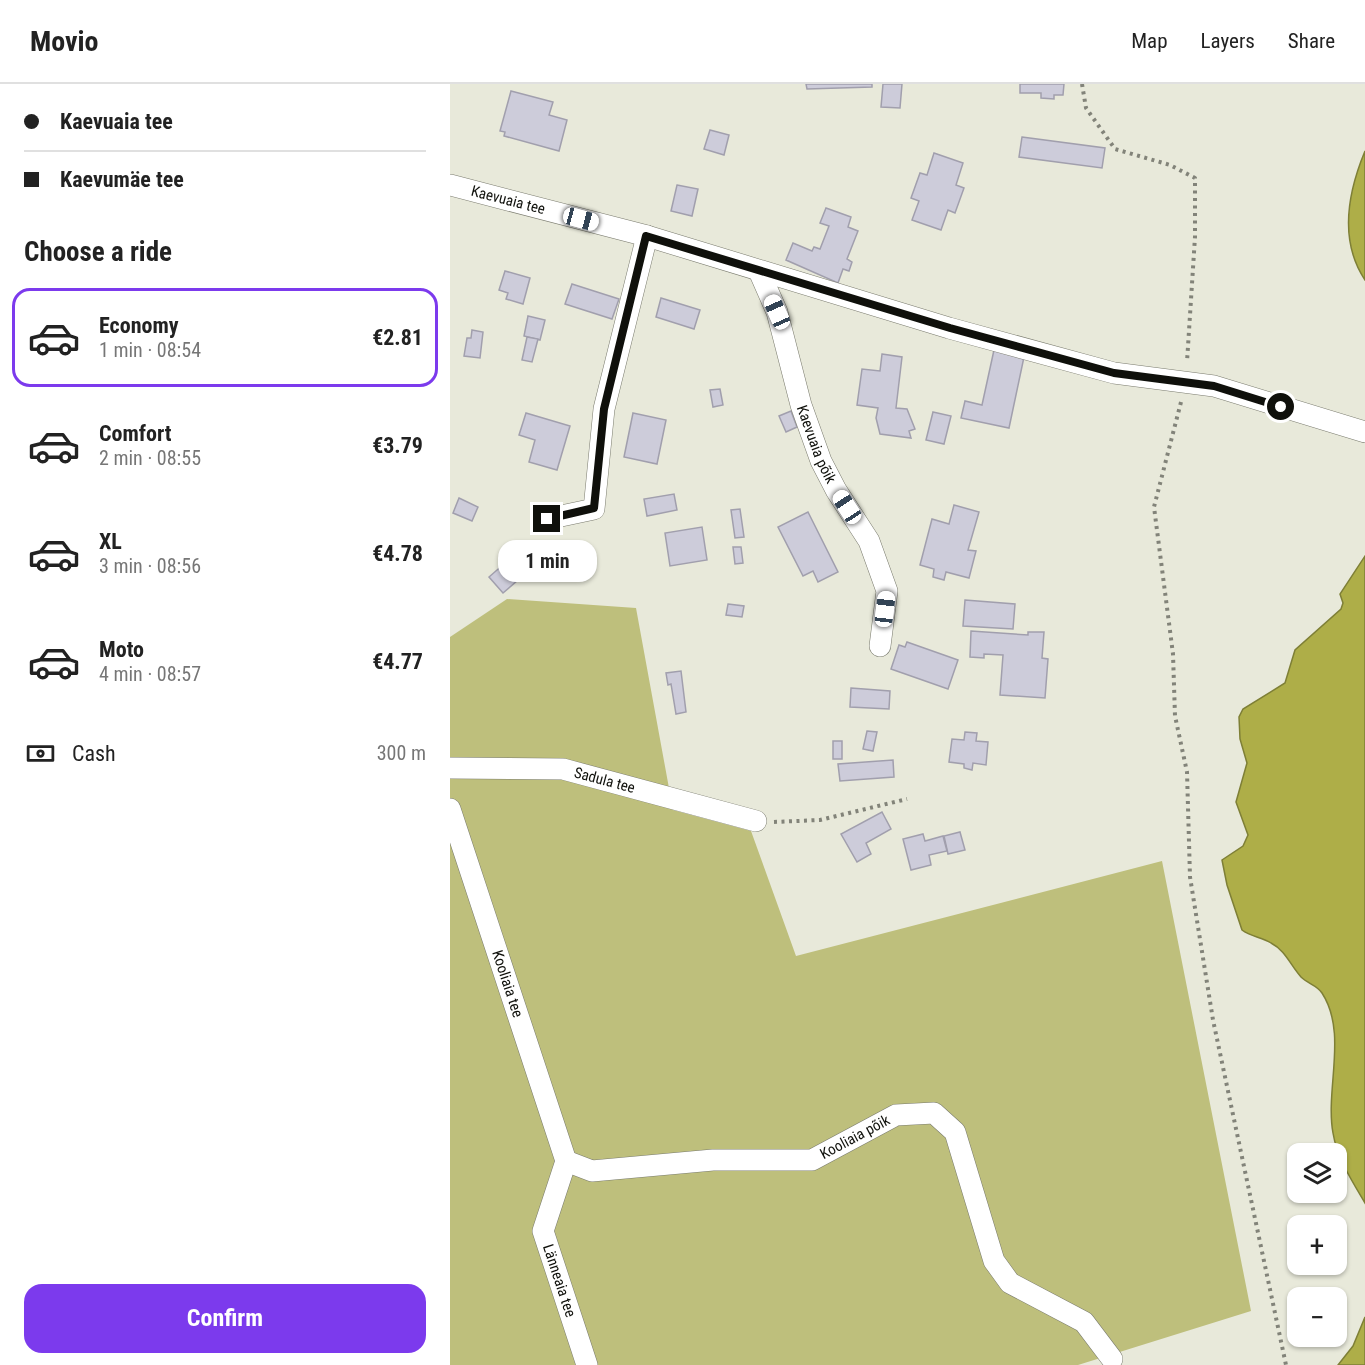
<!DOCTYPE html>
<meta charset="utf-8">
<style>
body{margin:0;font-family:"Roboto Condensed",sans-serif;background:#f2f2f2;color:#222;height:100vh;display:flex;flex-direction:column;font-size:22px;white-space:nowrap}
*{box-sizing:border-box;margin:0}
p{font-size:20px;color:#767676}
.icon{flex:none;width:33px;height:33px;fill:none;stroke:currentColor;stroke-width:2;stroke-linecap:round;stroke-linejoin:round}
.map{position:relative;flex:1;overflow:hidden}
.drawer{display:flex;flex-direction:column;background:#fff;width:450px}
.drawer>*{flex:none}
.hud{display:grid;align-content:center;height:132px;padding:0 24px;background:#fff}
.buttons{position:absolute;left:837px;top:1059px;display:grid;gap:12px}
.buttons a{display:grid;place-items:center;width:60px;height:60px;border-radius:12px;background:#fff;box-shadow:0 2px 4px #0004;font-size:30px}
.end{position:absolute;width:27px;height:27px;margin:-14px;border:8px solid #0f100b;background:#fff;box-shadow:0 0 0 3px #fff}
.from{border-radius:50%}
.bubble{position:absolute;height:42px;border-radius:18px;background:#fff;box-shadow:0 2px 4px #0004;font-size:20px;font-weight:700;line-height:42px;text-align:center}
.car{position:absolute;width:18px;height:36px;margin:-18px -9px;border-radius:8px;box-shadow:0 0 4px 2px #0007;background:linear-gradient(#fff 24%,#345 0 40%,#fff 0 76%,#345 0 86%,#fff 0)}
.hud b{display:flex;align-items:center;gap:21px;height:57px;font-size:22px}
.hud b+b{border-top:2px solid #e0e0e0}
.hud i{width:15px;height:15px;background:#222}
ul{padding:0;list-style:none}
li{display:flex;align-items:center;gap:18px;height:99px;margin:0 12px 9px;padding:0 12px;border:3px solid transparent;border-radius:18px}
li div{flex:1}
li b{display:block;font-size:22px}
li em{font-style:normal;font-weight:700}
li.selected{border-color:#7c3aed}
li>.icon{width:54px;height:54px;stroke-width:1.5}
h2{padding:0 24px;font-size:27px;line-height:72px}
.pay{display:flex;align-items:center;gap:15px;height:66px;padding:0 24px;font-size:22px}
.pay p{margin-inline-start:auto}
.button{display:flex;gap:12px;margin-top:auto;padding:12px 24px}
.button a{flex:1;height:69px;border-radius:18px;background:#7c3aed;color:#fff;font-size:24px;font-weight:700;line-height:69px;text-align:center}
header{display:flex;align-items:center;gap:36px;box-sizing:border-box;height:84px;padding:0 30px;background:#fff;border-bottom:2px solid #e0e0e0}
header strong{font-size:28px}
nav{display:flex;gap:33px;margin-inline-start:auto;font-size:21px}
main{display:flex;flex:1;min-height:0}
.map>svg:first-child{display:block}
.green{fill:#bebf7c}
.water{fill:#aeae48;stroke:#7e7f36;stroke-width:1.5}
.building{fill:#cdccda;stroke:#a19fad;stroke-width:1.5}
.lines{fill:none;stroke-linecap:round;stroke-linejoin:round}
.minor-casing{stroke:#7a7b6e;stroke-width:22}
.path{stroke:#828379;stroke-width:4;stroke-dasharray:3 4.5;stroke-linecap:butt}
.minor{stroke:#fff;stroke-width:21}
.route{stroke:#0f100b;stroke-width:8}
.labels{text-anchor:middle;stroke-width:6;stroke-linejoin:round;paint-order:stroke}
.street-label{font-size:15px;fill:#0f100b;stroke:#f5f6e7}
</style>
<header>
<strong>Movio</strong>
<nav><a>Map</a><a>Layers</a><a>Share</a></nav>
</header>
<main>
<section class="drawer">
<div class="hud">
<b><i class="from"></i>Kaevuaia tee</b>
<b><i></i>Kaevumäe tee</b>
</div>
<h2>Choose a ride</h2>
<ul>
<li class="selected"><svg class="icon" aria-label="car" viewBox="0 0 24 24"><path d="M5 17H2v-5l4-1 3-4h7l3 4 3 1v5h-3M9 17h6M6 11h13"/><circle cx="7" cy="17" r="2"/><circle cx="17" cy="17" r="2"/></svg><div><b>Economy</b><p>1 min · 08:54</p></div><em>€2.81</em></li>
<li><svg class="icon" aria-label="car" viewBox="0 0 24 24"><path d="M5 17H2v-5l4-1 3-4h7l3 4 3 1v5h-3M9 17h6M6 11h13"/><circle cx="7" cy="17" r="2"/><circle cx="17" cy="17" r="2"/></svg><div><b>Comfort</b><p>2 min · 08:55</p></div><em>€3.79</em></li>
<li><svg class="icon" aria-label="car" viewBox="0 0 24 24"><path d="M5 17H2v-5l4-1 3-4h7l3 4 3 1v5h-3M9 17h6M6 11h13"/><circle cx="7" cy="17" r="2"/><circle cx="17" cy="17" r="2"/></svg><div><b>XL</b><p>3 min · 08:56</p></div><em>€4.78</em></li>
<li><svg class="icon" aria-label="car" viewBox="0 0 24 24"><path d="M5 17H2v-5l4-1 3-4h7l3 4 3 1v5h-3M9 17h6M6 11h13"/><circle cx="7" cy="17" r="2"/><circle cx="17" cy="17" r="2"/></svg><div><b>Moto</b><p>4 min · 08:57</p></div><em>€4.77</em></li>
</ul>
<div class="pay"><svg class="icon" aria-label="cash" viewBox="0 0 24 24"><path d="M3 7h18v10H3z"/><circle cx="12" cy="12" r="2"/></svg>Cash<p>300 m</p></div>
<div class="button"><a>Confirm</a></div>
</section>
<div class="map">
<svg width="915" height="1281" viewBox="0 0 915 1281">
<rect width="100%" height="100%" fill="#e8e9da"/>
<polygon class="green" points="57,515 186,524 223,726 301,747 346,872 712,777 801,1227 628,1281 0,1281 0,553"/>
<g class="water">
<path d="M915 67V196C889 157 898 108 915 67Z"/>
<path d="M915 472V1119C902 1097 887 1074 883 1049 875 1005 898 949 872 909 867 901 858 900 851 893 841 882 835 866 821 859 812 853 801 853 792 846L777 801 772 776 793 762 798 751 786 718 797 679 790 655 789 633 793 625 835 599 845 566 891 525 893 519 890 510Z"/>
<polygon points="915,1233 915,1281 888,1281 903,1262"/>
</g>
<g class="building">
<polygon points="356,0 422,0 422,3 357,5"/>
<polygon points="433,0 452,0 450,24 431,23"/>
<polygon points="570,0 614,0 613,11 604,11 604,15 591,14 591,9 570,9"/>
<polygon points="61,7 103,18 99,31 117,36 109,67 54,52 55,48 50,47"/>
<polygon points="260,46 279,51 274,71 254,65"/>
<polygon points="572,53 655,64 652,84 569,73"/>
<polygon points="484,69 513,79 506,101 514,104 505,129 498,126 491,146 462,136 469,117 461,114 470,89 477,91"/>
<polygon points="227,101 248,105 242,132 221,127"/>
<polygon points="376,124 401,133 398,143 408,147 397,175 402,178 399,187 393,185 388,199 336,176 343,159 362,167 364,163 370,165 379,142 370,139"/>
<polygon points="55,187 80,194 73,220 56,215 58,209 49,206"/>
<polygon points="122,200 169,215 162,235 115,220"/>
<polygon points="211,214 250,226 244,245 206,233"/>
<polygon points="78,232 95,236 90,256 74,252"/>
<polygon points="22,246 33,248 30,274 14,272 17,254 21,254"/>
<polygon points="77,253 88,255 82,278 72,276"/>
<polygon points="544,266 574,273 559,344 511,334 515,317 532,321"/>
<polygon points="432,270 452,273 446,324 457,325 465,345 459,347 461,354 430,350 426,334 428,324 407,321 412,285 430,287"/>
<polygon points="270,305 273,321 263,323 260,306"/>
<polygon points="341,327 347,343 336,348 329,332"/>
<polygon points="483,328 501,332 494,360 476,356"/>
<polygon points="76,329 120,342 107,386 79,378 85,356 69,351"/>
<polygon points="183,329 216,336 207,380 174,373"/>
<polygon points="224,410 227,426 197,432 194,415"/>
<polygon points="9,414 28,423 22,437 3,429"/>
<polygon points="504,421 529,428 518,466 526,467 519,494 496,488 494,496 483,493 484,485 470,481 482,435 499,440"/>
<polygon points="290,425 294,453 285,454 281,426"/>
<polygon points="358,428 388,488 368,498 363,487 353,492 328,443"/>
<polygon points="252,443 257,476 220,482 215,449"/>
<polygon points="283,463 291,463 293,479 285,480"/>
<polygon points="70,466 84,482 53,509 39,493"/>
<polygon points="515,516 565,520 563,545 513,542"/>
<polygon points="278,520 294,522 292,533 276,531"/>
<polygon points="521,547 578,551 578,548 594,548 592,574 598,575 595,614 550,611 553,571 534,570 534,574 520,573"/>
<polygon points="457,558 508,576 498,605 441,585 449,561 455,563"/>
<polygon points="231,587 236,628 226,630 221,600 218,601 216,589"/>
<polygon points="401,604 440,607 439,625 400,623"/>
<polygon points="417,647 427,648 423,667 413,665"/>
<polygon points="515,648 527,649 526,657 538,658 536,681 523,679 522,686 514,684 514,680 499,678 502,655 514,656"/>
<rect x="383" y="657" width="9" height="18"/>
<polygon points="443,676 444,693 390,697 388,680"/>
<polygon points="432,728 441,745 416,759 421,770 407,778 391,750"/>
<polygon points="510,748 515,766 498,770 494,752"/>
<polygon points="473,750 475,757 493,752 497,767 479,771 481,781 461,786 453,755"/>
</g>
<g class="lines">
<defs>
<g id="minor">
<path id="s1" d="M0 101 197 152 499 244 664 289 764 302 915 348"/>
<path id="s2" d="M309 187 327 228 351 321 371 377 386 406 419 457 437 507 430 562"/>
<polyline points="97,435 144,425 154,325 197,152"/>
<path id="s3" d="M0 684 113 685 306 737"/>
<path id="s4" d="M0 725 116 1077"/>
<path id="s5" d="M116 1077 142 1087 263 1076H362L446 1031 484 1029 505 1048 544 1177 560 1199 634 1238 662 1275"/>
<path id="s6" d="M116 1077 93 1147 137 1281"/>
</g>
</defs>
<use href="#minor" class="minor-casing"/>
<g class="path">
<polyline points="632,0 636,24 665,65 720,81 745,94 745,153 737,278"/>
<polyline points="731,318 704,423 723,570 725,632 737,688 740,793 763,936 836,1281"/>
<polyline points="324,738 370,736 457,715"/>
</g>
<use href="#minor" class="minor"/>
</g>
<g class="lines">
<polyline class="route" points="97,435 144,424 154,325 196,152 500,244 664,289 764,302 831,323"/>
</g>
<g class="labels">
<g class="street-label">
<text dy="5" stroke="none"><textPath href="#s1" startOffset="60">Kaevuaia tee</textPath></text>
<text dy="5" stroke="none"><textPath href="#s2" startOffset="183">Kaevuaia põik</textPath></text>
<text dy="5" stroke="none"><textPath href="#s3" startOffset="156">Sadula tee</textPath></text>
<text dy="5" stroke="none"><textPath href="#s4" startOffset="184">Kooliaia tee</textPath></text>
<text dy="5" stroke="none"><textPath href="#s5" startOffset="297">Kooliaia põik</textPath></text>
<text dy="5" stroke="none"><textPath href="#s6" startOffset="126">Länneaia tee</textPath></text>
</g>
</g>
</svg>
<div class="buttons">
<a><svg class="icon" aria-label="layers" viewBox="0 0 24 24"><path d="M12 4l9 5-9 5-9-5zM3 14l9 5 9-5"/></svg></a>
<a>+</a>
<a>−</a>
</div>
<i class="end from" style="left:831px;top:323px"></i>
<i class="end" style="left:97px;top:435px"></i>
<div class="bubble" style="left:48px;top:456px;width:99px">1 min</div>
<i class="car" style="left:131px;top:135px;rotate:105deg"></i>
<i class="car" style="left:327px;top:228px;rotate:336deg"></i>
<i class="car" style="left:397px;top:423px;rotate:327deg"></i>
<i class="car" style="left:435px;top:525px;rotate:7deg"></i>
</div>
</main>
